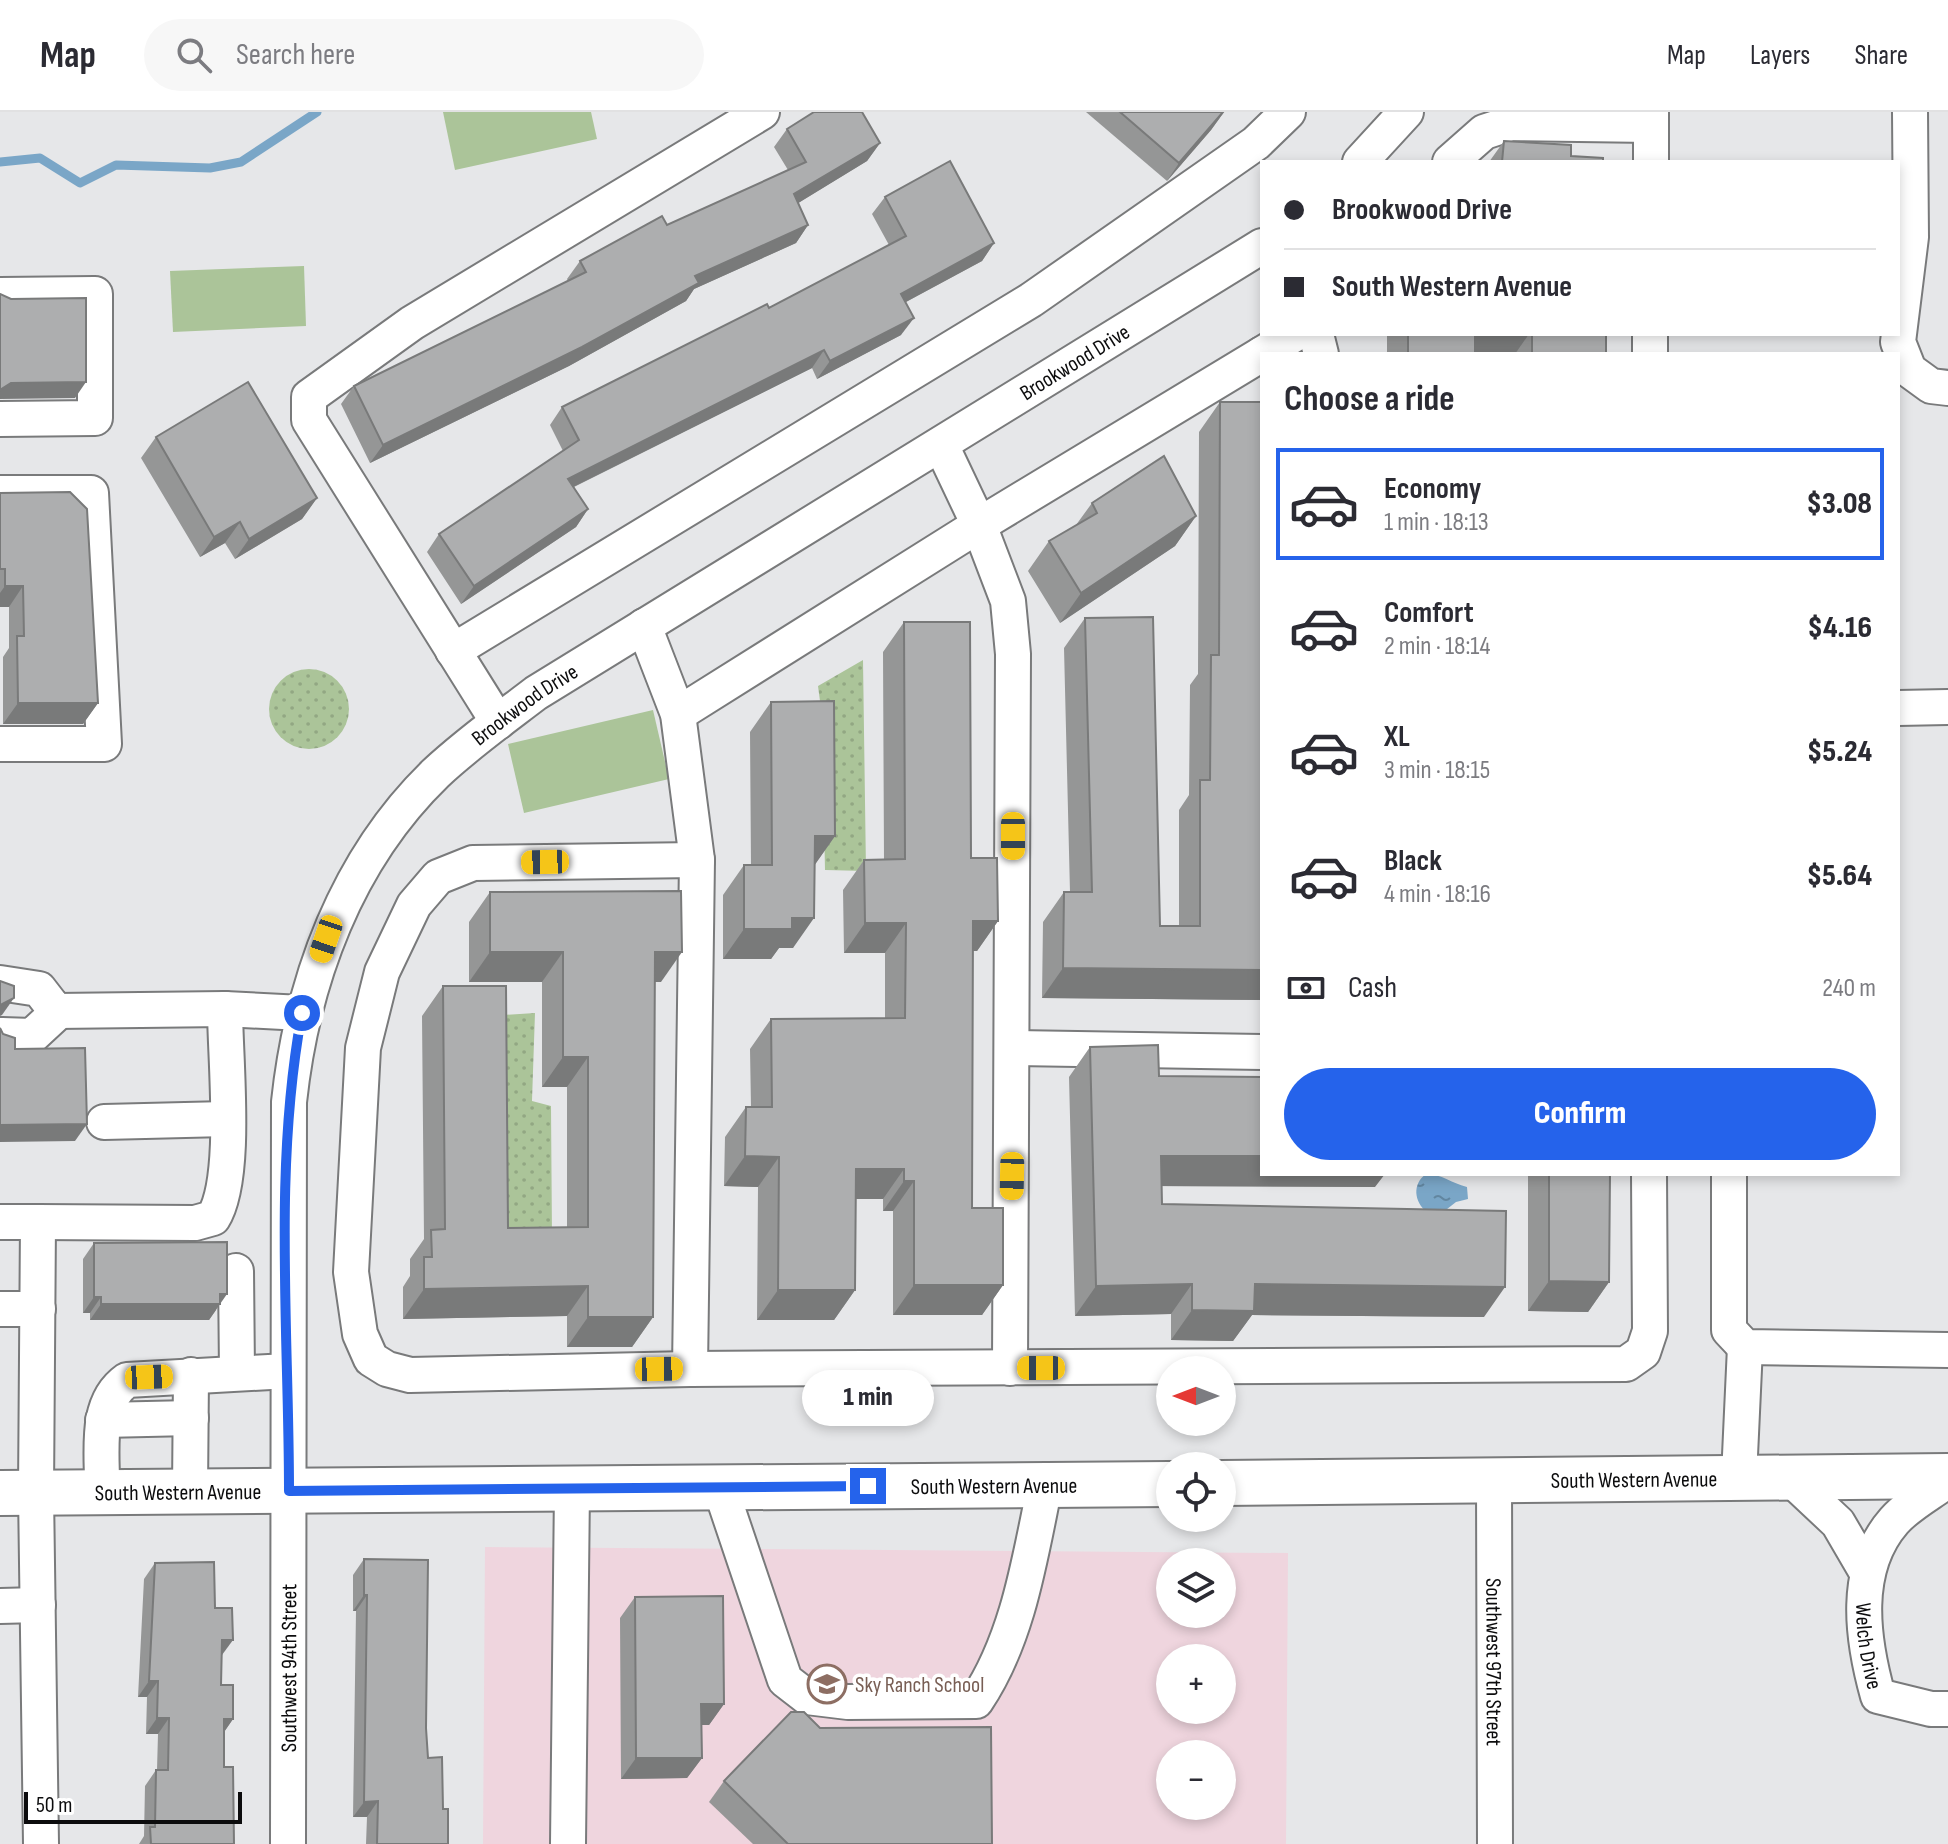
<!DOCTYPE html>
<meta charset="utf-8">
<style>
body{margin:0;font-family:"Sofia Sans Condensed",sans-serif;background:#f7f7f7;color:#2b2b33;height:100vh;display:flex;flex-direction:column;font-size:30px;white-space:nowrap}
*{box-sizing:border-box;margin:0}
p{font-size:26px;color:#7c7c81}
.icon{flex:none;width:44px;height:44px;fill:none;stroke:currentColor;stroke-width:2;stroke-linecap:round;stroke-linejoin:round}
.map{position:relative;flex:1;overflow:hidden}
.sheet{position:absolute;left:1260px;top:240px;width:640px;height:824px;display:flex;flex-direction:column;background:#fff;border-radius:0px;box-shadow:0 4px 12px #0003}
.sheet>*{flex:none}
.top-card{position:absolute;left:1260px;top:48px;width:640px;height:176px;border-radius:0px;box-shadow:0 4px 12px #0003;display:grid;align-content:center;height:176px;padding:0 24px;background:#fff}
.needle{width:52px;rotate:270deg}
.buttons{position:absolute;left:1156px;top:1244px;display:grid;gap:16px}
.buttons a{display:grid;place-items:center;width:80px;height:80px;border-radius:50%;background:#fff;box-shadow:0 4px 12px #0003;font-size:40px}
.scale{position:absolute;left:24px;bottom:20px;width:218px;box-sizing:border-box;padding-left:8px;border:4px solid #0c0c0d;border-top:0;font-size:22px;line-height:28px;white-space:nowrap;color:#0c0c0d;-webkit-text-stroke:6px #fff;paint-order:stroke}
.end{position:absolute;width:36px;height:36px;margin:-18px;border:10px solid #2563eb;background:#fff;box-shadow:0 0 0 4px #fff}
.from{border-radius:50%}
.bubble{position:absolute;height:56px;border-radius:28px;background:#fff;box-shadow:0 4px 12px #0003;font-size:26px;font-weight:800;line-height:56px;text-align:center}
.car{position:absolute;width:24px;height:48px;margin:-24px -12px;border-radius:10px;box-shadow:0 0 6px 2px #0007;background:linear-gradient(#f5c518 24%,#345 0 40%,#f5c518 0 76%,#345 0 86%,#f5c518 0)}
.top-card b{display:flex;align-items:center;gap:28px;height:76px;font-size:30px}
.top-card b+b{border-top:2px solid #e1e1e2}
.top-card i{width:20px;height:20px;background:#2b2b33}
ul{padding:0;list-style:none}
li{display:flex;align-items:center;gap:24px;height:112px;margin:0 16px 12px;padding:0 8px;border:4px solid transparent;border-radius:0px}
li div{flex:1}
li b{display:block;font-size:30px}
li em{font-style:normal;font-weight:800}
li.selected{border-color:#2563eb}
li>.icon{width:72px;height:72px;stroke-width:1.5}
h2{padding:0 24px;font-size:36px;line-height:96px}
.pay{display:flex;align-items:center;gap:20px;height:88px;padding:0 24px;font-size:30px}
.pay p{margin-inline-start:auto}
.primary-button{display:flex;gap:16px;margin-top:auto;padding:16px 24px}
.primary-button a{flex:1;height:92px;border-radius:48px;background:#2563eb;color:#fff;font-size:32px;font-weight:800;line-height:92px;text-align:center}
header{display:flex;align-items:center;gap:48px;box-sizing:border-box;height:112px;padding:0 40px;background:#fff;border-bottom:2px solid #e1e1e2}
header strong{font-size:38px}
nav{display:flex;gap:44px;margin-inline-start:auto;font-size:28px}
.search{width:560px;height:72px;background:#f7f7f7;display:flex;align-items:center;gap:20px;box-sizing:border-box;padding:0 28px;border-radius:44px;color:#7c7c81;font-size:30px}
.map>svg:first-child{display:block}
.education{fill:#efd5de;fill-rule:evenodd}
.green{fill:url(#green-dots)}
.pitch{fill:#abc499}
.water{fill:url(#water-ripples)}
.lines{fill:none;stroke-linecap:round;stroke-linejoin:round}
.stream{stroke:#7aa6c7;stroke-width:9}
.minor-casing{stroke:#797a7b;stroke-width:38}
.major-casing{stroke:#797a7b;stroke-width:48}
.minor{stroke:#fff;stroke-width:34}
.major{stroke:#fff;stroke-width:44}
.wall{fill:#959696}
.shaded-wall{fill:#797a7a}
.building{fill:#adaeaf;stroke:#797a7a;stroke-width:2}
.route{stroke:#2563eb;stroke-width:10}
.labels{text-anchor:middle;stroke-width:7;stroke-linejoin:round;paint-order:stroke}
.street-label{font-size:22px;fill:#0c0c0d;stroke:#fff}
.education-label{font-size:22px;fill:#785e54;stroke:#fff;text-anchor:start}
</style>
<header>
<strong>Map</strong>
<div class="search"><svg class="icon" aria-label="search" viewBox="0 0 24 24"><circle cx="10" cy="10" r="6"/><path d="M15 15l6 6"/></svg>Search here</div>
<nav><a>Map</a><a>Layers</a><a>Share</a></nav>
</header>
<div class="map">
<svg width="1948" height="1732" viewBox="0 0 1948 1732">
<defs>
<pattern id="green-dots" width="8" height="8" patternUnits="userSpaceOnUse" patternTransform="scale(2)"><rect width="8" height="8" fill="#abc499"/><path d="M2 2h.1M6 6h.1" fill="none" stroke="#92a783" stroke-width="1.8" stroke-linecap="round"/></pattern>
<pattern id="water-ripples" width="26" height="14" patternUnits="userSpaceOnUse" patternTransform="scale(2)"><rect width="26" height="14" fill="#7aa6c7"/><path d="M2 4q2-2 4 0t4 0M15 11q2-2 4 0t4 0" fill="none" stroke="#6286a0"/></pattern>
</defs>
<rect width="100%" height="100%" fill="#e6e7e9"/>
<path class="education" d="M485 1435 1288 1441 1286 1732H483ZM1170 1450H1222V1502H1170ZM1170 1546H1222V1598H1170ZM1170 1642H1222V1694H1170Z"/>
<g class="green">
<polygon points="863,548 866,759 825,758 822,604 818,574"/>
<circle cx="309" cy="597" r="40"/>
<polygon points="535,901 532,989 551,994 552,1127 506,1126 503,903"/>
</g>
<g class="pitch">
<polygon points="443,0 591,0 597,27 455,58"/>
<polygon points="304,154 306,214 173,220 170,159"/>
<polygon points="653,598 669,667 524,701 508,632"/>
</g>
<path class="water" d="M1426 1062C1442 1062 1451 1071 1467 1075L1468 1087 1456 1090 1442 1101 1427 1100C1414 1090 1412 1072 1426 1062Z"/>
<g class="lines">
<polyline class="stream" points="0,50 40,46 80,71 116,53 210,56 241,50 317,0"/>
<defs>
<g id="minor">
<polyline points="1910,0 1911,125 1898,230 1909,258 1931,274 1948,276"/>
<polyline points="1360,50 1406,0"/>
<polyline points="1450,50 1484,20 1511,11 1651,13"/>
<polyline points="1651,50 1651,0"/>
<polyline points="0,183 95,182 95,306 0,307"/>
<polyline points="1316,222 1321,242"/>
<polyline points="1262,242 1295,222"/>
<polyline points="1650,242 1650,222"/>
<polyline points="941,333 979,413 1008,489 1013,542 1010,1256"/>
<polyline points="0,381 91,381 104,632 0,632"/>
<polyline points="644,514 678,602 697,748 690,1257"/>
<polyline points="453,539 1031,188 1256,31 1288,0"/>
<polyline points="1898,596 1948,595"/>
<polyline points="678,602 979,413 1262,242"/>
<polyline points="498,610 309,308 309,285 412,211 762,0"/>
<polyline points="697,748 473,751 438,765 414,793 382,860 363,936 351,1160 360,1222 371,1247 387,1257 410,1263 690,1257 1626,1252 1643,1240 1650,1219 1649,1062"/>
<polyline points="0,871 39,877 56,899 225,897 302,901"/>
<polyline points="2,923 32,924 59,899"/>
<polyline points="1013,936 1262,940"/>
<polyline points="104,1010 226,1007"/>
<polyline points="1729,1062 1729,1218 1745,1235 1948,1238"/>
<polyline points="0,1110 38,1110 36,1381 41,1732"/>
<path d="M38 1110 195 1111 213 1106C238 1067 225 947 225 897"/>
<polyline points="236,1159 237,1261"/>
<polyline points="0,1197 38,1197"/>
<polyline points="103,1308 191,1306"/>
<polyline points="1739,1365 1745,1235"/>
<polyline points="1789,1365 1838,1411 1866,1459"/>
<path id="s1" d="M1494 1368 1495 1732"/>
<path id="s2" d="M1948 1368C1931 1381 1908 1393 1894 1409 1852 1457 1862 1527 1878 1584L1931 1597H1948"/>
<path d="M720 1375 785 1568 807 1585 848 1590 976 1589C1018 1527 1030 1446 1045 1373"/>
<polyline points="190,1379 191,1263"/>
<path d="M102 1380C103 1342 93 1292 127 1268L288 1259"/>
<polyline points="0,1494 38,1493"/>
<path id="s3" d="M288 1732 289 990C302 869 346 748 436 661 467 632 502 607 536 581L1262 134"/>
<polyline points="568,1732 572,1377"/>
</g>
<g id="major">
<path id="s4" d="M1222 1371 1948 1364"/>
<path id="s5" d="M0 1381 1170 1372"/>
</g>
</defs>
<use href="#minor" class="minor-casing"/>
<use href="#major" class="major-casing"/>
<use href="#minor" class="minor"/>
<use href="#major" class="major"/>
</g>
<g class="wall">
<polygon points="1086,0 1224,0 1211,18 1167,69"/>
<polygon points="787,17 880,31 867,49 798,91 808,113 796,131 694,177 686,189 569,254 370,351 341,292 354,274 568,169 567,167 580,149 667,113 788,58 774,35"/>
<polygon points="1504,29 1571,44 1603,50 1489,50"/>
<polygon points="885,85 994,131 982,149 906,190 901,223 817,267 812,256 574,375 588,397 576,415 461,492 427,440 439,422 563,339 550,313 562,295 769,196 889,133 872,102"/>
<rect x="1387" y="222" width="219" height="20"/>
<polygon points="1220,290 1262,888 1042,886 1043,810 1064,780 1070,780 1064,536 1085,506 1160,814 1179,814 1179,698 1189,683 1190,573 1198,562 1199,320"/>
<polygon points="156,325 317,386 302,407 235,447 225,431 200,445 141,346"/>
<polygon points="0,381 98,591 83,612 3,612 3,545 9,536 9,495 0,495"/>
<polygon points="1092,391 1196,404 1175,434 1060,511 1028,459 1049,429 1076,413"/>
<polygon points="904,510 971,746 998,809 977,839 973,839 972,1096 1003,1173 982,1203 893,1203 893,1099 883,1099 883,1087 855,1087 855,1178 834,1208 757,1208 758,1075 724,1074 725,1025 746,995 751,995 750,937 771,907 885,906 885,841 844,841 843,778 864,748 884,748 883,540"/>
<polygon points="771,590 835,724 815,752 793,836 779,836 771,847 723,847 723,783 744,753 751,753 750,620"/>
<polygon points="490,780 661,870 655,870 653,1205 632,1235 567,1235 567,1204 403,1207 403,1175 410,1164 410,1147 424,1127 422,904 443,874 508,1116 567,1115 567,975 542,975 542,870 469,870 469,810"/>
<polygon points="1090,935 1159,964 1375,1075 1161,1074 1162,1092 1484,1205 1252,1203 1233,1229 1171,1228 1171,1202 1075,1204 1069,965"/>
<polygon points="1528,1062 1610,1062 1609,1170 1588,1200 1528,1199"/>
<polygon points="94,1131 216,1198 209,1208 90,1208 90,1201 83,1201 83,1147"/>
<polygon points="364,1447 426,1616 428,1646 443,1697 448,1732 366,1732 367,1705 353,1705 356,1499 353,1499 353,1463"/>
<polygon points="155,1451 215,1496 222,1543 221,1573 233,1607 224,1620 224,1655 234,1732 139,1732 144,1724 145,1674 156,1658 157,1658 158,1622 146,1622 147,1585 138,1585 144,1467"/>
<polygon points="635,1485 724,1592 709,1613 701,1613 702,1646 687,1666 621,1667 620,1506"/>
<polygon points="820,1616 992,1732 753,1732 709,1690 724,1669"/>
</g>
<g class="shaded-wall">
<polygon points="1224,0 1211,18 1167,69 1179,51"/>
<polygon points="880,31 867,49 782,101 794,82"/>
<polygon points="808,113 796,131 694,177 686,189 569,254 370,351 383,333 695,164"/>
<polygon points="994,131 982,149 889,199 901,182"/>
<polygon points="914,206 901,223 817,267 830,249"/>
<polygon points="1472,222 1529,222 1515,242 1458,242"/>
<polygon points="824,238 812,256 555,384 568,367"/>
<polygon points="86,270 75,286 0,287 0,278 11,271"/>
<polygon points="317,386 302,407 235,447 249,427"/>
<polygon points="588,397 576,415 461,492 474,474"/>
<polygon points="1196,404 1175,434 1060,511 1081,481"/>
<polygon points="240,410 225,431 200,445 214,425"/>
<polygon points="5,474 23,474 9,495 0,495 0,481"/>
<polygon points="18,591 98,591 83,612 3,612"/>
<polygon points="815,724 835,724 814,754"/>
<polygon points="792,806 814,806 793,836 779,836 771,847 723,847 744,817"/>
<polygon points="973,809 998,809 977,839 952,839"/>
<polygon points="865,811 906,811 885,841 844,841"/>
<polygon points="490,840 563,840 542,870 469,870"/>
<polygon points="655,840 682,840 661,870 634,870"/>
<polygon points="1063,856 1262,858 1262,888 1042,886"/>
<polygon points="14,886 2,903 0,904 0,893"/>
<polygon points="563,945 588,945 567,975 542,975"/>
<polygon points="87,1012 75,1029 0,1030 0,1013"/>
<polygon points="745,1044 779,1045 758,1075 724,1074"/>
<polygon points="1161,1044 1262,1044 1262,1062 1385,1062 1375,1075 1140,1074"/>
<polygon points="856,1057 904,1057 883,1087 835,1087"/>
<polygon points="904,1069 914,1069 893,1099 883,1099"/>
<polygon points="1549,1169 1609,1170 1588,1200 1528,1199"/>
<polygon points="1192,1172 1171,1202 1075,1204 1096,1174"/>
<polygon points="1255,1172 1505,1175 1484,1205 1252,1203 1233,1229 1171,1228 1192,1198"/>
<polygon points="914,1173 1003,1173 982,1203 893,1203"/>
<polygon points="588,1174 567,1204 403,1207 424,1177"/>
<polygon points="778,1178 855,1178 834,1208 757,1208"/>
<polygon points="220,1182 227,1182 209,1208 90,1208 101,1192"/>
<polygon points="94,1185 101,1185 90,1201 83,1201"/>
<polygon points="588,1205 653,1205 632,1235 567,1235"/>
<polygon points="364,1483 367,1483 356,1499 353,1499"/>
<polygon points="222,1528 233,1528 222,1543"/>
<polygon points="149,1569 158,1569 147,1585 138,1585"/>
<polygon points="701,1592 724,1592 709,1613 687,1613"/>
<polygon points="157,1606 169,1606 158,1622 146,1622"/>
<polygon points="224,1607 233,1607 222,1623"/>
<polygon points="636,1646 702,1646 687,1666 621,1667"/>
<polygon points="378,1689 367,1705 353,1705 364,1690"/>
</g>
<g class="building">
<polygon points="814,0 862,0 880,31 794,82 808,113 695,164 699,171 582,235 383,333 354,274 586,160 580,149 662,104 667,113 806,50 787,17"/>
<polygon points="1120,0 1223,0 1179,51"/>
<polygon points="1504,29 1571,33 1571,44 1603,46 1603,50 1502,50"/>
<polygon points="950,49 994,131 901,182 914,206 830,249 824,238 568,367 588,397 474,474 439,422 579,328 562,295 767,192 769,196 906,124 885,85"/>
<polygon points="0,182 11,187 86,186 86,270 11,271 0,278"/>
<rect x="1408" y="222" width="67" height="20"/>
<rect x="1532" y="222" width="74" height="20"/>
<polygon points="248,270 317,386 249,427 240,410 214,425 156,325"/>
<polygon points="1220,290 1262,290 1262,858 1063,856 1064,780 1092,780 1085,506 1153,505 1160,814 1200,814 1200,668 1210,668 1211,543 1219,543"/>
<polygon points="1164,344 1196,404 1081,481 1049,429 1097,401 1092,391"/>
<polygon points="70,380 87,397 98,591 18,591 17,524 24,524 23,474 5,474 5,457 0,457 0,381"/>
<polygon points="904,510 970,510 971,746 997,746 998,809 973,809 972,1096 1003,1096 1003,1173 914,1173 914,1069 904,1069 904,1057 856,1057 855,1178 778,1178 779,1045 745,1044 746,995 772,995 771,907 905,906 906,811 865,811 864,748 905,747"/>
<polygon points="834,589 835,724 815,724 814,806 792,806 792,817 744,817 744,753 772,753 771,590"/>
<polygon points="681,779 682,840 655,840 653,1205 588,1205 588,1174 424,1177 424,1145 432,1145 431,1118 445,1117 443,874 506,874 508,1116 588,1115 588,945 563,945 563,840 490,840 490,780"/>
<polygon points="0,869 14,874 14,886 0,893"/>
<polygon points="0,916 3,922 15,926 15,937 85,936 87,1012 0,1013"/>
<polygon points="1158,933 1159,964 1262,965 1262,1044 1161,1044 1162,1092 1506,1099 1505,1175 1255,1172 1254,1199 1192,1198 1192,1172 1096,1174 1090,935"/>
<polygon points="1549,1062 1610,1062 1609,1170 1549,1169"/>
<polygon points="227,1130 227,1182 220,1182 220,1192 101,1192 101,1185 94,1185 94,1131"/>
<polygon points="364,1447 428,1448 426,1616 428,1646 442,1645 443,1697 448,1697 448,1732 377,1732 378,1689 364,1690 367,1483 364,1483"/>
<polygon points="214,1450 215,1496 232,1496 233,1528 222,1528 221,1573 233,1573 233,1607 224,1607 224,1655 233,1655 234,1732 151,1732 150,1715 155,1715 156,1658 168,1658 169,1606 157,1606 158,1569 149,1569 155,1451"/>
<polygon points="723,1484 724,1592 701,1592 702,1646 636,1646 635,1485"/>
<polygon points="791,1600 804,1600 820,1616 991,1615 992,1732 788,1732 724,1669"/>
</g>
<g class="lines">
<path class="route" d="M302 901C273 1057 289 1220 289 1379L868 1374"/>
</g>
<defs>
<symbol id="school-ring" viewBox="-11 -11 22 22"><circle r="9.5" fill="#fff" stroke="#8d6e63" stroke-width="1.5"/><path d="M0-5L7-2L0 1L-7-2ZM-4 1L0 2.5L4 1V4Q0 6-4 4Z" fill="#8d6e63"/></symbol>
</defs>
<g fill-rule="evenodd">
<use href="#school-ring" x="805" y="1550" width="44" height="44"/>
</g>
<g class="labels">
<g class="street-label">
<text dy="8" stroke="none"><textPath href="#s3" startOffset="1870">Brookwood Drive</textPath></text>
<text dy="8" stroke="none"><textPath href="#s3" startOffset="1222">Brookwood Drive</textPath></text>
<text dy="8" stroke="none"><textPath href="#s4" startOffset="412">South Western Avenue</textPath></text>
<text dy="8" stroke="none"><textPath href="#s5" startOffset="994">South Western Avenue</textPath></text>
<text dy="8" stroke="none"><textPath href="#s5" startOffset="178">South Western Avenue</textPath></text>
<text dy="8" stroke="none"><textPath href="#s2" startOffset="200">Welch Drive</textPath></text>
<text dy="8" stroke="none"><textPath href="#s1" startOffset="182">Southwest 97th Street</textPath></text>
<text dy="8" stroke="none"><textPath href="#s3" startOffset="176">Southwest 94th Street</textPath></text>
</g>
<g class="education-label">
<text x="855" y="1580">Sky Ranch School</text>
</g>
</g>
</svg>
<div class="buttons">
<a><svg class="needle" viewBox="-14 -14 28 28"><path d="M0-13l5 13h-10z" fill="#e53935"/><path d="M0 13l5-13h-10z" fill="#7c7c81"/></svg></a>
<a><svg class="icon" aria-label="locate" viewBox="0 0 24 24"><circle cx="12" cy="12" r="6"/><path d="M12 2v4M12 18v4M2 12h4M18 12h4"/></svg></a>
<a><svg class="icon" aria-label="layers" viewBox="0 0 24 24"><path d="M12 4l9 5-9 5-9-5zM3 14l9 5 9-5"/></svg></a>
<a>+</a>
<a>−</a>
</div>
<div class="scale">50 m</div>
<i class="end from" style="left:302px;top:901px"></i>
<i class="end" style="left:868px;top:1374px"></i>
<div class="bubble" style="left:802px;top:1258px;width:132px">1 min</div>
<i class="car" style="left:1013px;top:724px;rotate:180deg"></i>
<i class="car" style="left:545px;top:750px;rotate:269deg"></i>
<i class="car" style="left:326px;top:827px;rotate:199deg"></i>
<i class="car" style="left:1012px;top:1064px;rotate:181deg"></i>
<i class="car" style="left:1041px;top:1256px;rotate:270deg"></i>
<i class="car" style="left:659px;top:1257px;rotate:89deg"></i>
<i class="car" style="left:149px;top:1265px;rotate:88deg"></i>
<div class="top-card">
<b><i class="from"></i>Brookwood Drive</b>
<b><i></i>South Western Avenue</b>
</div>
<section class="sheet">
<h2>Choose a ride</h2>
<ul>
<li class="selected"><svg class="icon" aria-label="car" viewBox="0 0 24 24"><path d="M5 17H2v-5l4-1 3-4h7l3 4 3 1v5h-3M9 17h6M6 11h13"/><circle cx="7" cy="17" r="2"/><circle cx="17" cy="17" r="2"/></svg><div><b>Economy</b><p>1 min · 18:13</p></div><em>$3.08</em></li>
<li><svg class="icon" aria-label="car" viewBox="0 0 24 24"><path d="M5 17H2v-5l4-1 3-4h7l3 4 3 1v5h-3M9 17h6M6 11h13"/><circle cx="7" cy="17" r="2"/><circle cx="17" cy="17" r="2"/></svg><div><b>Comfort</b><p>2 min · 18:14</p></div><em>$4.16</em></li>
<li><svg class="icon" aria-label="car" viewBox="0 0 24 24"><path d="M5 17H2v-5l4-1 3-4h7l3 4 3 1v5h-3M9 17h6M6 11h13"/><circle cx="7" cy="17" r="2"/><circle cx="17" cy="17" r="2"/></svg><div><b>XL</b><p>3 min · 18:15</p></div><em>$5.24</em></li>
<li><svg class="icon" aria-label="car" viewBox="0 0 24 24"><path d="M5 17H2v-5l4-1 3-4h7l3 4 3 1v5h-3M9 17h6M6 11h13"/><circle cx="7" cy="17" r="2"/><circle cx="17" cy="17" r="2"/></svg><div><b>Black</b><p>4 min · 18:16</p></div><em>$5.64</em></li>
</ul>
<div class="pay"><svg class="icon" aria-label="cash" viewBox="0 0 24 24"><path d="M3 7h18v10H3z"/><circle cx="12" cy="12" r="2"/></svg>Cash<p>240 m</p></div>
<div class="primary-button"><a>Confirm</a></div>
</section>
</div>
